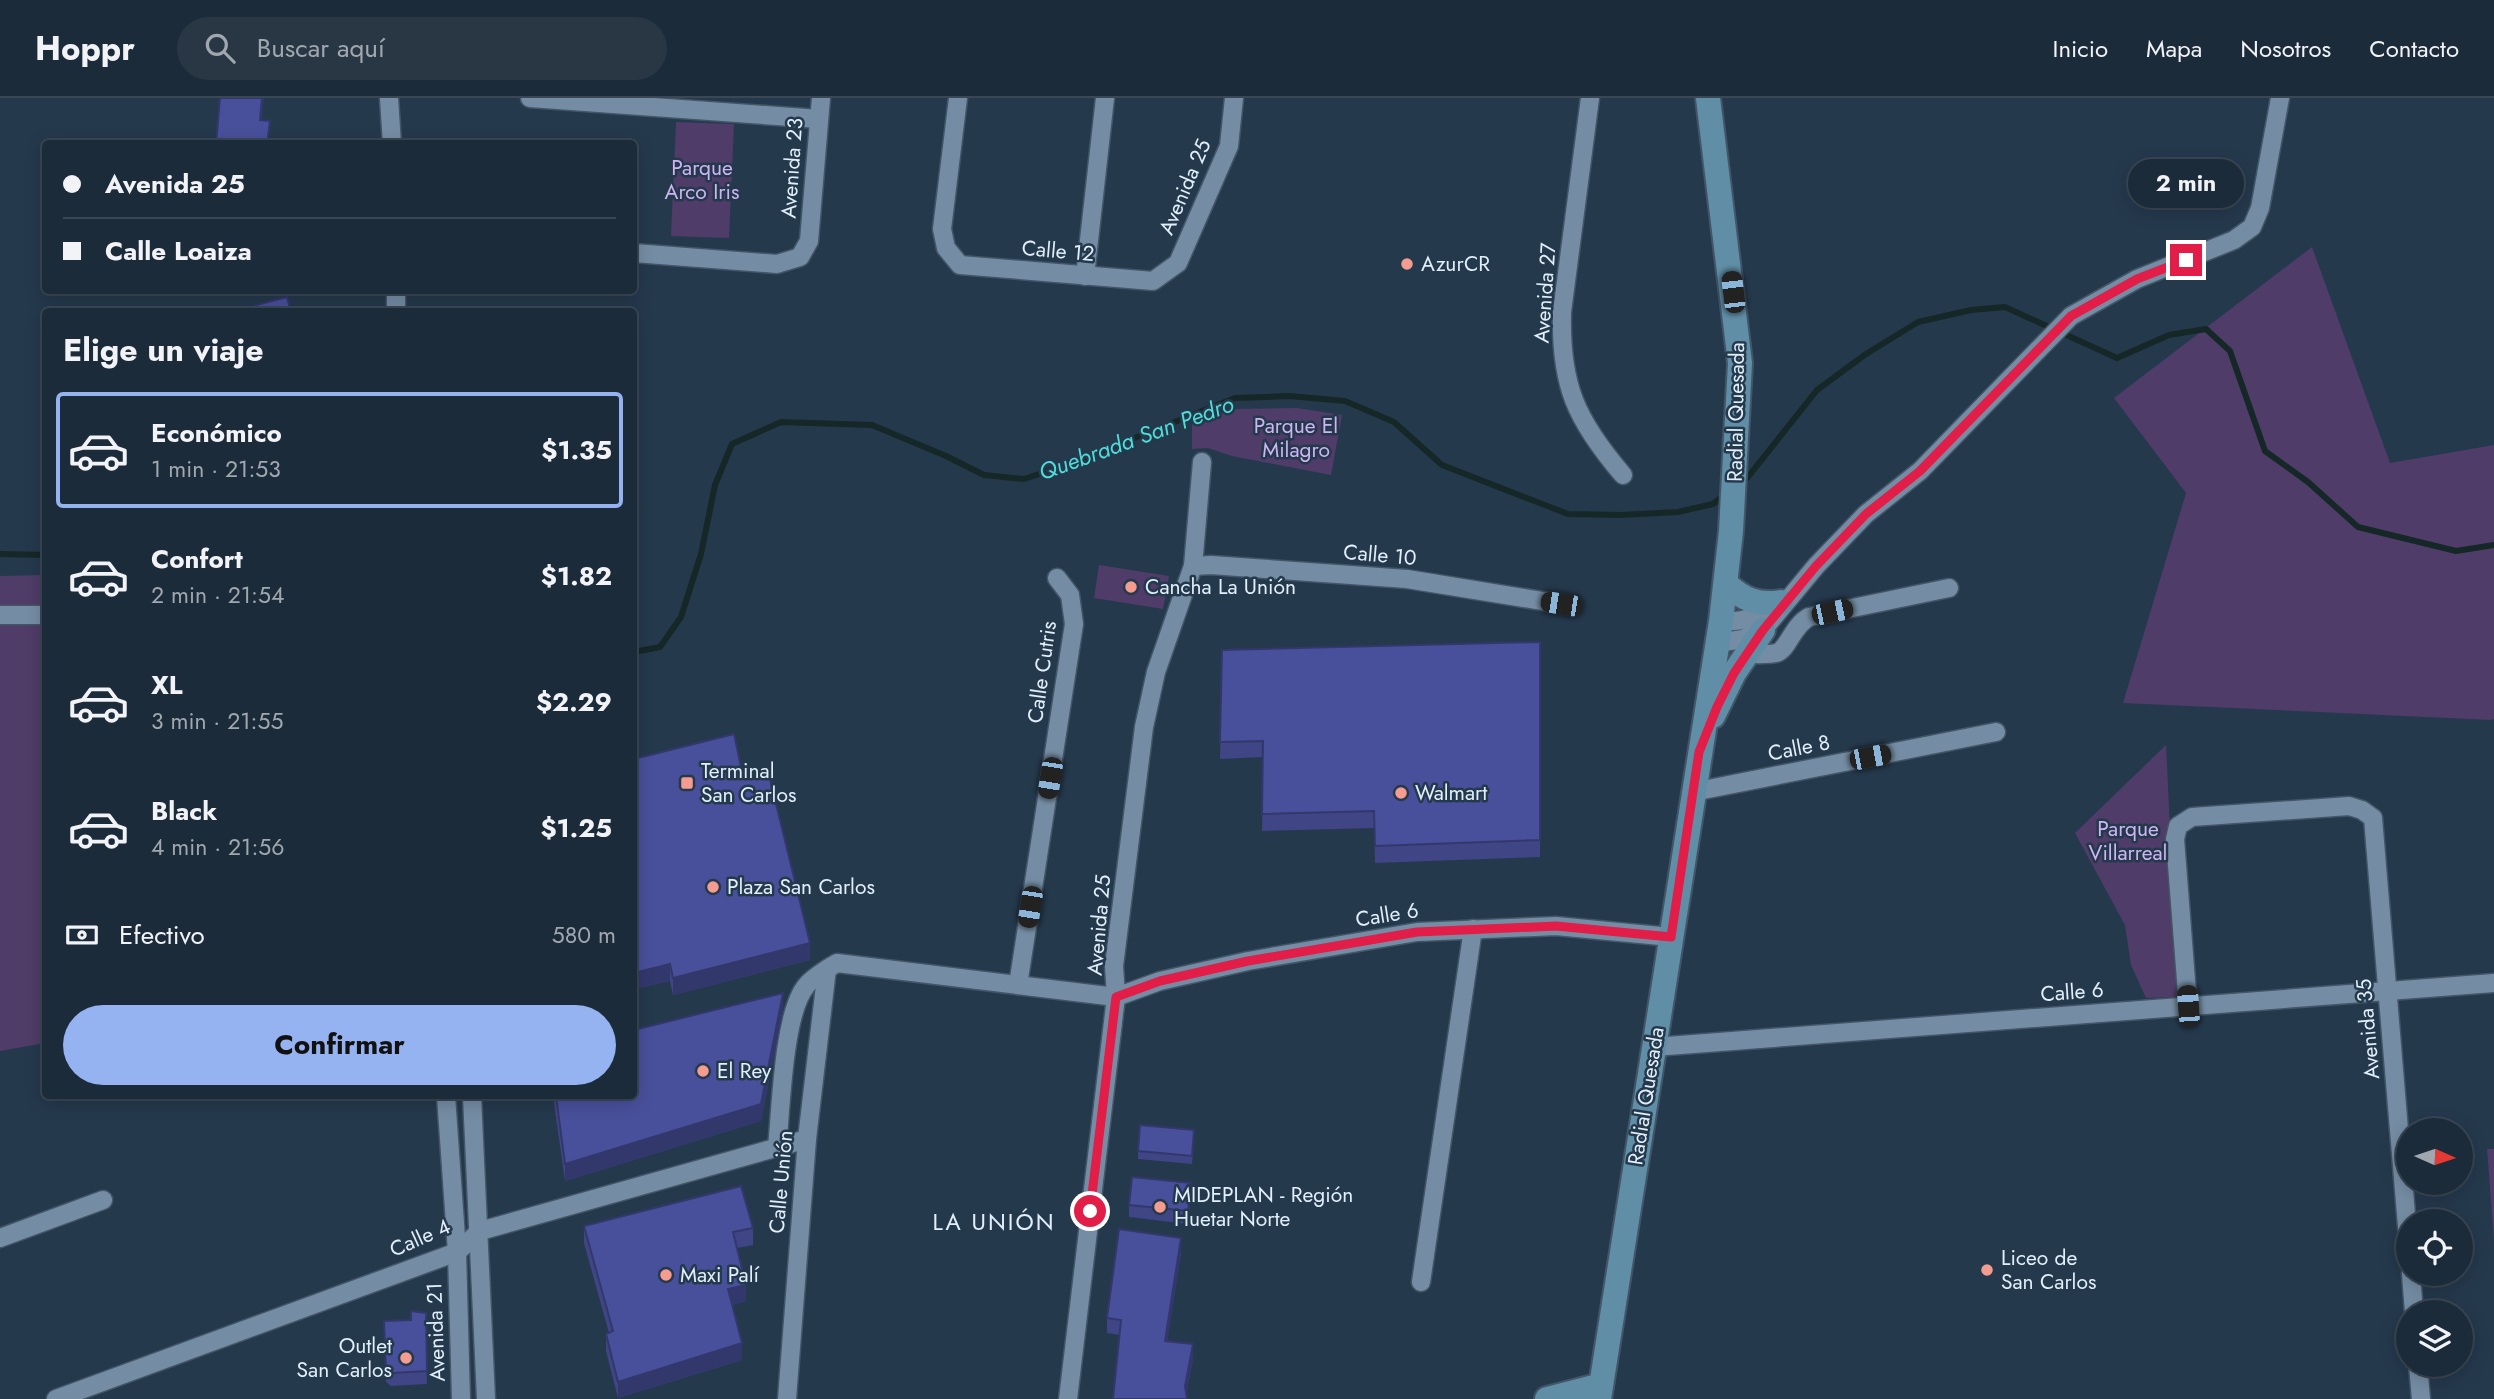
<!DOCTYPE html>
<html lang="es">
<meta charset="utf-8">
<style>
body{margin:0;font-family:Jost,sans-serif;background:#293745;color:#f1f3f6;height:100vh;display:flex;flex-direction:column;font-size:26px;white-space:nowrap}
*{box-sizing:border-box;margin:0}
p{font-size:23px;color:#a0a7af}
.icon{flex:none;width:38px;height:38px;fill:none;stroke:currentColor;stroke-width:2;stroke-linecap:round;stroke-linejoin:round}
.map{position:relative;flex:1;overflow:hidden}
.side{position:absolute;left:42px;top:210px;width:595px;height:791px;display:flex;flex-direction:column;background:#1c2b3a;border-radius:7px;box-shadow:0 4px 18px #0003,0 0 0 2px #3a4754}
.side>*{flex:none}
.top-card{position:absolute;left:42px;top:42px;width:595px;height:154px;border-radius:7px;box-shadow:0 4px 18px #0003,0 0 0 2px #3a4754;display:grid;align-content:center;height:154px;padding:0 21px;background:#1c2b3a}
.needle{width:46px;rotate:93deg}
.tools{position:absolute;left:2396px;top:1020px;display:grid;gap:14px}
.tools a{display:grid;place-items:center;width:77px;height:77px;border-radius:50%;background:#1c2b3a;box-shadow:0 4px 18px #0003,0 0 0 2px #3a4754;font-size:35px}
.end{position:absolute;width:32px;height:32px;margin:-16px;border:9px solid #e11d48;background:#fff;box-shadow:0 0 0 4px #fff}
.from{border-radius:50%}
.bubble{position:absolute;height:49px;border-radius:24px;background:#1c2b3a;box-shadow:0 4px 18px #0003,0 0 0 2px #3a4754;font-size:23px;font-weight:700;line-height:49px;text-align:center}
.car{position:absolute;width:21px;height:42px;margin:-21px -10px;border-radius:9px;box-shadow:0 0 5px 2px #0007;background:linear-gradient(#222 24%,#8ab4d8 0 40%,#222 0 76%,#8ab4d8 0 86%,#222 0)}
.top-card b{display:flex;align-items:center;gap:24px;height:66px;font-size:26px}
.top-card b+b{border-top:2px solid #3a4754}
.top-card i{width:18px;height:18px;background:#f1f3f6}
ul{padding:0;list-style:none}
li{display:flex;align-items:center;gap:21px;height:116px;margin:0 14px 10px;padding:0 7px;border:4px solid transparent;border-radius:7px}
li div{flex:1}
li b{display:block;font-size:26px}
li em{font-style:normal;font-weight:700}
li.on{border-color:#95b2f1}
li>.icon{width:63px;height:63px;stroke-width:1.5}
h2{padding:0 21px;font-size:32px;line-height:84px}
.pay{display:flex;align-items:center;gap:18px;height:77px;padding:0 21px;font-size:26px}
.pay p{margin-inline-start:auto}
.button{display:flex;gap:14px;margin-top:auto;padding:14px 21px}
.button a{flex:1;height:80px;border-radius:42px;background:#95b2f1;color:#111;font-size:28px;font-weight:700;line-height:80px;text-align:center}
header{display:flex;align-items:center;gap:42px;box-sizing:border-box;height:98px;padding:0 35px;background:#1c2b3a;border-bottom:2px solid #3a4754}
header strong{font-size:33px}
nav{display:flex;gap:38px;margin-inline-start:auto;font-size:24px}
.search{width:490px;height:63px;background:#293745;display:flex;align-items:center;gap:18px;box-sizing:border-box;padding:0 24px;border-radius:38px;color:#a0a7af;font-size:26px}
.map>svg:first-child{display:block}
.green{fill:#503c68}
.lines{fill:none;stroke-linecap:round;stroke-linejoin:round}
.stream{stroke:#152726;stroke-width:6}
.street-casing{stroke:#435667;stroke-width:21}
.secondary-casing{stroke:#435667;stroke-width:28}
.street{stroke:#758da4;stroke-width:18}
.secondary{stroke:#5f8ea6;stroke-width:24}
.wall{fill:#3f4585}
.shaded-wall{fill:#33386c}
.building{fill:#49509b;stroke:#33386c;stroke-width:2}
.route{stroke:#e11d48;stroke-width:9}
.poi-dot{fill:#f59c90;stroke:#25394d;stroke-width:2.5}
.labels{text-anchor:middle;stroke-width:5;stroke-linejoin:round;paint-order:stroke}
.park-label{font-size:21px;fill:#cfb4f2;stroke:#25394d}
.street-label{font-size:21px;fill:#e1eefb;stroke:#25394d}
.poi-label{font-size:21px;fill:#e1eefb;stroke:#25394d;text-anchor:start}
.water-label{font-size:23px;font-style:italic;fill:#50dcd8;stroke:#25394d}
.neighbourhood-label{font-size:23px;letter-spacing:2px;fill:#e1eefb;stroke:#25394d}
</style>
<header>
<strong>Hoppr</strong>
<div class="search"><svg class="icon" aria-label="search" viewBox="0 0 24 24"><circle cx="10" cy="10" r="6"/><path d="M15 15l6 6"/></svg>Buscar aquí</div>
<nav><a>Inicio</a><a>Mapa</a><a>Nosotros</a><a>Contacto</a></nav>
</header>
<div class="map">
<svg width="2494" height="1301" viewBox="0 0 2494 1301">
<rect width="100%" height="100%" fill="#25394d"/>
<g class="green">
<polygon points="676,24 734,26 729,140 671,138"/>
<polygon points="2312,149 2390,365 2494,347 2494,621 2491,622 2123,605 2186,395 2114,300"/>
<polygon points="1297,310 1342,317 1331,377 1232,358 1208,350 1192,351 1192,326 1233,311"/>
<polygon points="1099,467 1169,478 1163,511 1094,500"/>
<polygon points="46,477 45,945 0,953 0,478"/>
<polygon points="2166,647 2178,899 2146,900 2131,867 2125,827 2075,735"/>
<polygon points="2487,1051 2494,1051 2494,1142"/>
</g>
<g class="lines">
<g class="stream">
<polyline points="1740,385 1748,379 1817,292 1866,256 1918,224 1971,212 2005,209 2117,260 2169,237 2206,231 2230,253 2265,353 2308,384 2358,429 2456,453 2494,447"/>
<polyline points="0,456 46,457"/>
<polyline points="634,554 660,549 681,519 701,456 715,387 732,346 781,324 872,327 946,358 984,377 1024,381 1069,366 1235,300 1289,298 1345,303 1394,324 1442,367 1568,416 1621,417 1678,414 1713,406 1726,396"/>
</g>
<defs>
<g id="street">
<polyline points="389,0 392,46"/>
<polyline points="530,0 819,21"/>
<polyline points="958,0 942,131 946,150 960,167 1153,183 1178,165 1229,48 1234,0"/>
<path d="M1590 0 1562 214C1560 287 1576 322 1623 377"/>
<polyline points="634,155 777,166 800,159 809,143 821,0"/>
<polyline points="1085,178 1105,0"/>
<polyline points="396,214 396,192"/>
<polyline points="1193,468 1211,467 1407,481 1561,506"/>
<polyline points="0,517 46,517"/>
<path d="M1721 523C1745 525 1760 517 1780 505"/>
<polyline points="1717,545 1743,541 1763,532 1816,468 1866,416 1920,373 2071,218 2137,181 2234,142 2252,129 2260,110 2280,0"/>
<path d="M1747 556C1756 556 1767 557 1776 555 1788 552 1792 528 1809 519L1949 490"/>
<polyline points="1693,694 1996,634"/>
<polyline points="1018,887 1074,526 1070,497 1057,480"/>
<polyline points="2188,908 2175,741 2178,728 2192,719 2349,708 2362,712 2373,720 2408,1140"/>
<polyline points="1654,949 2494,885"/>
<polyline points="446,998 457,1154 461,1301"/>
<polyline points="472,998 486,1301"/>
<path d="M777 1050C781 1012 783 916 806 888 813 879 827 871 837 865L1116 899 1160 883 1248 863 1417 834 1556 828 1671 839"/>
<polyline points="0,1140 103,1102"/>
<polyline points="2411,1176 2414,1214"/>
<polyline points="1421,1184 1473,831"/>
<polyline points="2418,1267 2421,1301"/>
<polyline points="56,1301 457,1154 480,1133 807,1041"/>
<polyline points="787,1301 807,1041 827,871"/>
<polyline points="1068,1301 1116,899 1114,868 1144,629 1156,574 1193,468 1202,364"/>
</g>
<g id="secondary">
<path d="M1726 486C1743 501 1757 508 1781 504"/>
<polyline points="1713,618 1734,575 1763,532"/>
<polyline points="1547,1301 1601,1287"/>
<polyline points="1599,1301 1721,523 1731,433 1740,265 1708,0"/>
</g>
</defs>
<use href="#street" class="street-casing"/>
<use href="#secondary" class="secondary-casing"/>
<use href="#street" class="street"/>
<use href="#secondary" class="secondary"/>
</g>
<g class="wall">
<polygon points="46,262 46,288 43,279 43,263"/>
<polygon points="1540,544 1540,759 1375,765 1374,730 1262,733 1263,659 1220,661 1222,552"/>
<polygon points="742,674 810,862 673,897 670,883 634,891"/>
<polygon points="783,912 761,1023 565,1083 553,998 634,998"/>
<polygon points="1194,1041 1192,1066 1138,1061 1138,1053"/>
<polygon points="1191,1098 1188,1126 1129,1119 1129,1107"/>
<polygon points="584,1128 753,1130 753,1147 737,1150 746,1203 732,1207 742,1262 618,1300 606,1253 606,1236 609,1235 584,1145"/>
<polygon points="1181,1155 1167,1244 1193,1262 1186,1296 1120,1237 1107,1235 1107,1220"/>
<polygon points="426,1215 427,1286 391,1288 386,1284 384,1223 411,1222"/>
</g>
<g class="shaded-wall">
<polygon points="262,0 264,0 260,35 260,22"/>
<polygon points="810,845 810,862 673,897 673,880"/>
<polygon points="670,866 670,883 634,891 634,875"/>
<polygon points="783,895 783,912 761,1023 565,1083 565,1066"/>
<polygon points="1191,1085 1191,1098 1188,1126 1188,1113"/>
<polygon points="1181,1140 1181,1155 1165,1259 1165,1243"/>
<polygon points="746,1187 746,1203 728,1208 728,1191"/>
<polygon points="742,1245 742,1262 618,1300 618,1284"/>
<polygon points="1193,1246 1193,1262 1185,1301 1185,1288"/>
</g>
<g class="building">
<polygon points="220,0 262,0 260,22 270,23 267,46 216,46"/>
<polygon points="287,199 291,214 231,214"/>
<polygon points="1540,544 1540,742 1375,748 1374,713 1262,716 1263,643 1220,644 1222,552"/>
<polygon points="734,636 742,674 767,669 810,845 673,880 670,866 634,875 634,661"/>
<polygon points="783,895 761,1006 565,1066 556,998 634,998 634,932"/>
<polygon points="1140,1027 1194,1032 1192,1058 1138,1053"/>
<polygon points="1132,1079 1191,1085 1188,1113 1129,1107"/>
<polygon points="741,1088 753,1130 733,1134 746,1187 728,1191 742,1245 618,1284 606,1236 613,1233 584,1128"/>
<polygon points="1119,1131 1181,1140 1165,1243 1193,1246 1185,1288 1187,1301 1113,1301 1121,1222 1107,1220"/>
<polygon points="411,1213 426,1215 427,1273 391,1275 386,1271 384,1223 411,1222"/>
</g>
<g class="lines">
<polyline class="route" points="1090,1113 1116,899 1160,883 1248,863 1417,834 1556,828 1671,839 1699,654 1717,609 1734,575 1763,532 1816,468 1866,416 1920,373 2071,218 2137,181 2186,162"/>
</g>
<g class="poi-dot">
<circle cx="1407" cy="166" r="7"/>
<circle cx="1131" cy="489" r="7"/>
<rect x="680" y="678" width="14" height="14" rx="3.5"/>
<circle cx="1401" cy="695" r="7"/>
<circle cx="713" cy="789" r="7"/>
<circle cx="703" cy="973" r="7"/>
<circle cx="1160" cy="1109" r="7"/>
<circle cx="1987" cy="1172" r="7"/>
<circle cx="666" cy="1177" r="7"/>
<circle cx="406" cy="1260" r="7"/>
</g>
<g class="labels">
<g class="park-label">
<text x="702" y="77">Parque<tspan x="702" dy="24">Arco Iris</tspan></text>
<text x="1296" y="335">Parque El<tspan x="1296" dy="24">Milagro</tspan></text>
<text x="2128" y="738">Parque<tspan x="2128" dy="24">Villarreal</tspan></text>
</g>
<g class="street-label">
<text transform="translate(792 70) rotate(-86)" y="7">Avenida 23</text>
<text transform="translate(1185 89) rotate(-67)" y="7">Avenida 25</text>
<text transform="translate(1058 153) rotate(5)" y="7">Calle 12</text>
<text transform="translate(1545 195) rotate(-86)" y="7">Avenida 27</text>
<text transform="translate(1736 314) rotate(-89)" y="7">Radial Quesada</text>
<text transform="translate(1380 457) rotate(5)" y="7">Calle 10</text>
<text transform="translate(1042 574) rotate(-82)" y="7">Calle Cutris</text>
<text transform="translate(1799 650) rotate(-11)" y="7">Calle 8</text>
<text transform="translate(1387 817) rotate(-9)" y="7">Calle 6</text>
<text transform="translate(1099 827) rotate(-85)" y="7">Avenida 25</text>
<text transform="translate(2072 894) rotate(-4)" y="7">Calle 6</text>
<text transform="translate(2368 931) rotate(-95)" y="7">Avenida 35</text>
<text transform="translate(1646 998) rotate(-81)" y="7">Radial Quesada</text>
<text transform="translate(781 1084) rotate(-85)" y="7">Calle Unión</text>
<text transform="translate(420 1140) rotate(-24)" y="7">Calle 4</text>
<text transform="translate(436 1234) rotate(-92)" y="7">Avenida 21</text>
</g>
<g class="poi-label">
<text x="1421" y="173">AzurCR</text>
<text x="1145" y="496">Cancha La Unión</text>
<text x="701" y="680">Terminal<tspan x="701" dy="24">San Carlos</tspan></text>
<text x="1415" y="702">Walmart</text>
<text x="727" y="796">Plaza San Carlos</text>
<text x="717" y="980">El Rey</text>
<text x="1174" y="1104">MIDEPLAN - Región<tspan x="1174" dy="24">Huetar Norte</tspan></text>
<text x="2001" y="1167">Liceo de<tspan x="2001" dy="24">San Carlos</tspan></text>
<text x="680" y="1184">Maxi Palí</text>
<text x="392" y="1255" text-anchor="end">Outlet<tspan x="392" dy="24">San Carlos</tspan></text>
</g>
<g class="water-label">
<text transform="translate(1136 340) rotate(-20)" y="8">Quebrada San Pedro</text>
</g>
<g class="neighbourhood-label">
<text x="994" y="1132">LA UNIÓN</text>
</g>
</g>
</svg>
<div class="tools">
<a><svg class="needle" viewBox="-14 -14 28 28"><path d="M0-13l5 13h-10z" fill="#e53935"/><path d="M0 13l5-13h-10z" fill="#a0a7af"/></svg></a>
<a><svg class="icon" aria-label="locate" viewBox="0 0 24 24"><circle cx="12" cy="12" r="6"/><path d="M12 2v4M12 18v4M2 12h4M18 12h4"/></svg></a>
<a><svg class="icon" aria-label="layers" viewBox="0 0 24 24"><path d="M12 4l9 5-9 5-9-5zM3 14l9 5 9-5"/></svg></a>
</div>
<i class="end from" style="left:1090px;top:1113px"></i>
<i class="end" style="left:2186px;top:162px"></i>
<div class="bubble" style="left:2128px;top:61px;width:116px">2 min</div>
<i class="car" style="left:1733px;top:194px;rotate:353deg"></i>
<i class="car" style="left:1561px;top:506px;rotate:279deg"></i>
<i class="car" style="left:1832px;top:514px;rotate:78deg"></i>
<i class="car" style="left:1870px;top:659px;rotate:79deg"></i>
<i class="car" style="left:1050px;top:680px;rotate:189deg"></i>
<i class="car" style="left:1030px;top:809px;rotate:189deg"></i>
<i class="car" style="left:2188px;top:908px;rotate:356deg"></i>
<div class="top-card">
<b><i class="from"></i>Avenida 25</b>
<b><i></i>Calle Loaiza</b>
</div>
<section class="side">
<h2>Elige un viaje</h2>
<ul>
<li class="on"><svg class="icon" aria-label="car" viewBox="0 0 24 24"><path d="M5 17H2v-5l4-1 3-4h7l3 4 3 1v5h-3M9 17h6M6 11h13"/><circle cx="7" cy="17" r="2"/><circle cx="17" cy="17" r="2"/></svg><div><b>Económico</b><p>1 min · 21:53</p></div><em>$1.35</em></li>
<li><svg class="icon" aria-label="car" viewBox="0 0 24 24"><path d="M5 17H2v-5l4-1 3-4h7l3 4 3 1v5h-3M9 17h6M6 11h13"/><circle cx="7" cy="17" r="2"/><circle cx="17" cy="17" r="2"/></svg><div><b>Confort</b><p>2 min · 21:54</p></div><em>$1.82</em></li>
<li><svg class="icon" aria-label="car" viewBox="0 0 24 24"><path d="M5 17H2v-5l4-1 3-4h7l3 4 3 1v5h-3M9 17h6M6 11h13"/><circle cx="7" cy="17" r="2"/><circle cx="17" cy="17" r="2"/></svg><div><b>XL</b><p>3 min · 21:55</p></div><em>$2.29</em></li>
<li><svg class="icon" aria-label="car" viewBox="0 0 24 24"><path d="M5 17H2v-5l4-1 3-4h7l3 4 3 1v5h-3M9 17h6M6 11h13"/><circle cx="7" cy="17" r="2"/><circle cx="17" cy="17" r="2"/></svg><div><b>Black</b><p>4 min · 21:56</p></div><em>$1.25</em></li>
</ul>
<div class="pay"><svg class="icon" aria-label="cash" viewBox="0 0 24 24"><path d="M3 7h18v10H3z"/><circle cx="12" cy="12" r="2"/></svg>Efectivo<p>580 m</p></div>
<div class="button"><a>Confirmar</a></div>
</section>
</div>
